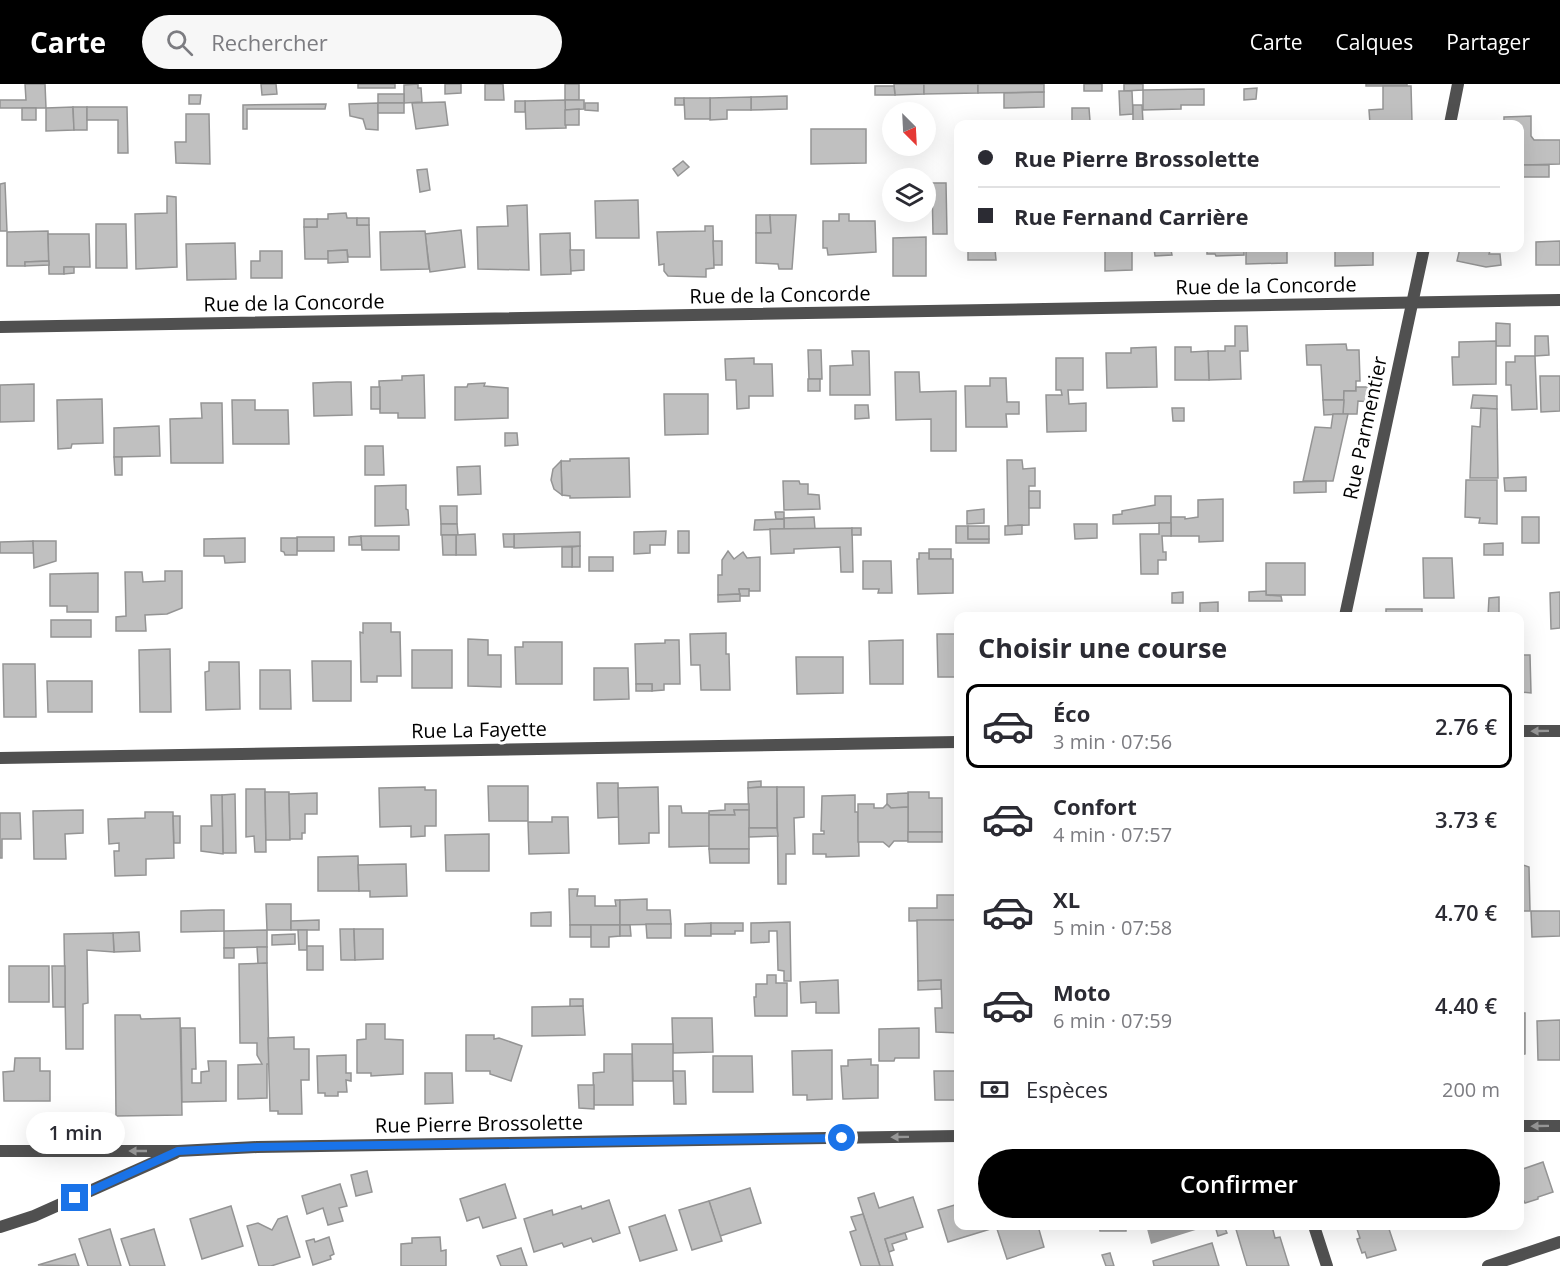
<!DOCTYPE html>
<html lang="fr">
<meta charset="utf-8">
<style>
body{margin:0;font-family:"Open Sans",sans-serif;background:#f7f7f7;color:#2b2b33;height:100vh;display:flex;flex-direction:column;font-size:22px;white-space:nowrap}
*{box-sizing:border-box;margin:0}
p{font-size:20px;color:#7c7c81}
.icon{flex:none;width:33px;height:33px;fill:none;stroke:currentColor;stroke-width:2;stroke-linecap:round;stroke-linejoin:round}
.map{position:relative;flex:1;overflow:hidden}
.details{position:absolute;left:954px;top:528px;width:570px;height:618px;display:flex;flex-direction:column;background:#fff;border-radius:12px;box-shadow:0 6px 24px #0002}
.details>*{flex:none}
.hud{position:absolute;left:954px;top:36px;width:570px;height:132px;border-radius:12px;box-shadow:0 6px 24px #0002;display:grid;align-content:center;height:132px;padding:0 24px;background:#fff}
.needle{width:39px;rotate:156deg}
.fabs{position:absolute;left:882px;top:18px;display:grid;gap:12px}
.fabs a{display:grid;place-items:center;width:54px;height:54px;border-radius:50%;background:#fff;box-shadow:0 6px 24px #0002;font-size:30px}
.end{position:absolute;width:27px;height:27px;margin:-14px;border:8px solid #1a73e8;background:#fff;box-shadow:0 0 0 3px #fff}
.from{border-radius:50%}
.bubble{position:absolute;height:42px;border-radius:21px;background:#fff;box-shadow:0 6px 24px #0002;font-size:20px;font-weight:600;line-height:42px;text-align:center}
.hud b{display:flex;align-items:center;gap:21px;height:57px;font-size:22px}
.hud b+b{border-top:2px solid #e1e1e2}
.hud i{width:15px;height:15px;background:#2b2b33}
ul{padding:0;list-style:none}
li{display:flex;align-items:center;gap:18px;height:84px;margin:0 12px 9px;padding:0 12px;border:3px solid transparent;border-radius:12px}
li div{flex:1}
li b{display:block;font-size:22px}
li em{font-style:normal;font-weight:600}
li.active{border-color:#000}
li>.icon{width:54px;height:54px;stroke-width:1.5}
h2{padding:0 24px;font-size:27px;line-height:72px}
.pay{display:flex;align-items:center;gap:15px;height:66px;padding:0 24px;font-size:22px}
.pay p{margin-inline-start:auto}
.button{display:flex;gap:12px;margin-top:auto;padding:12px 24px}
.button a{flex:1;height:69px;border-radius:36px;background:#000;color:#fff;font-size:24px;font-weight:600;line-height:69px;text-align:center}
header{display:flex;align-items:center;gap:36px;box-sizing:border-box;height:84px;padding:0 30px;background:#000;color:#fff}
header strong{font-size:28px}
nav{display:flex;gap:33px;margin-inline-start:auto;font-size:21px}
.search{width:420px;height:54px;background:#f7f7f7;display:flex;align-items:center;gap:15px;box-sizing:border-box;padding:0 21px;border-radius:33px;color:#7c7c81;font-size:22px}
.map>svg:first-child{display:block}
.water{fill:#9e9e9e}
.building{fill:#c0c0c0;stroke:#949494;stroke-width:1.5}
.lines{fill:none;stroke-linecap:round;stroke-linejoin:round}
.minor{stroke:#505050;stroke-width:12}
.oneway{fill:#969696}
.route{stroke:#1a73e8;stroke-width:8}
.labels{text-anchor:middle;stroke-width:6;stroke-linejoin:round;paint-order:stroke}
.street-label{font-size:20px;fill:#000;stroke:#fff}
</style>
<header>
<strong>Carte</strong>
<div class="search"><svg class="icon" aria-label="search" viewBox="0 0 24 24"><circle cx="10" cy="10" r="6"/><path d="M15 15l6 6"/></svg>Rechercher</div>
<nav><a>Carte</a><a>Calques</a><a>Partager</a></nav>
</header>
<div class="map">
<svg width="1560" height="1182" viewBox="0 0 1560 1182">
<rect width="100%" height="100%" fill="#fff"/>
<polygon class="water" points="1157,1142 1204,1142 1205,1143 1151,1160 1147,1145"/>
<g class="building">
<polygon points="25,0 45,0 46,24 0,24 0,16 26,16"/>
<polygon points="261,0 276,0 277,10 262,11"/>
<rect x="358" y="0" width="37" height="4"/>
<polygon points="418,0 418,4 421,4 422,18 404,19 404,1"/>
<polygon points="445,0 461,0 461,9 445,10"/>
<polygon points="485,0 503,0 504,16 485,16"/>
<rect x="565" y="0" width="14" height="16"/>
<polygon points="894,0 924,0 924,10 895,11"/>
<polygon points="924,0 978,0 978,9 924,10"/>
<polygon points="978,0 1044,0 1044,8 978,9"/>
<rect x="1084" y="0" width="18" height="7"/>
<polygon points="1124,0 1143,0 1143,6 1124,7"/>
<rect x="1366" y="0" width="41" height="2"/>
<polygon points="875,2 894,2 895,11 875,11"/>
<polygon points="1383,2 1411,2 1412,38 1370,40 1369,26 1383,25"/>
<polygon points="1257,4 1256,15 1244,16 1244,5"/>
<polygon points="1204,5 1204,21 1181,21 1181,25 1143,26 1143,6"/>
<polygon points="1119,7 1132,7 1133,30 1120,31"/>
<polygon points="1044,8 1044,23 1004,24 1004,9"/>
<rect x="378" y="10" width="26" height="9"/>
<polygon points="189,11 201,11 200,20 189,20"/>
<polygon points="787,12 787,25 751,26 751,13"/>
<polygon points="751,13 751,26 727,26 727,35 710,36 710,14"/>
<rect x="675" y="14" width="9" height="7"/>
<polygon points="684,14 710,14 710,35 685,35"/>
<polygon points="565,16 584,16 584,25 565,26"/>
<polygon points="565,16 566,44 526,45 525,17"/>
<rect x="515" y="17" width="10" height="11"/>
<polygon points="445,18 448,41 416,45 412,19"/>
<polygon points="378,19 378,46 366,45 363,35 350,32 349,20"/>
<rect x="378" y="19" width="26" height="10"/>
<polygon points="585,19 598,19 598,27 585,26"/>
<polygon points="326,20 325,25 247,25 247,45 243,45 243,21"/>
<polygon points="1133,21 1142,21 1143,38 1133,38"/>
<polygon points="73,23 74,46 46,47 46,24"/>
<polygon points="73,23 87,23 87,46 74,46"/>
<polygon points="87,23 127,23 128,69 118,69 118,36 87,36"/>
<rect x="22" y="24" width="14" height="12"/>
<polygon points="1072,24 1089,24 1090,37 1072,38"/>
<polygon points="579,25 579,41 565,41 565,26"/>
<polygon points="186,30 209,30 210,80 176,79 175,58 186,58"/>
<polygon points="1531,32 1531,52 1534,56 1560,56 1560,80 1520,81 1520,40 1504,40 1504,33"/>
<polygon points="811,45 866,45 866,79 811,80"/>
<polygon points="683,77 689,83 678,92 673,85"/>
<rect x="1520" y="81" width="29" height="12"/>
<polygon points="427,85 430,106 420,108 417,86"/>
<polygon points="5,99 7,147 0,147 0,100"/>
<polygon points="932,99 946,99 947,150 933,150"/>
<polygon points="167,112 176,113 177,183 136,185 135,130 167,129"/>
<polygon points="638,116 639,154 596,154 595,117"/>
<polygon points="527,121 529,186 478,185 477,143 508,142 507,122"/>
<polygon points="346,129 347,134 357,134 357,141 369,141 370,173 348,173 347,166 328,167 329,175 305,175 304,143 317,143 317,135 328,135 328,130"/>
<polygon points="839,130 849,130 849,137 875,137 876,168 828,171 827,164 823,164 823,137 839,137"/>
<polygon points="756,131 770,131 771,149 756,149"/>
<polygon points="770,131 796,131 792,185 779,185 778,180 756,179 756,149 771,149"/>
<rect x="357" y="134" width="12" height="7"/>
<rect x="304" y="135" width="13" height="8"/>
<polygon points="96,140 126,140 127,184 96,184"/>
<polygon points="705,142 713,142 714,184 706,185 706,193 668,192 664,187 664,180 659,181 657,148 705,147"/>
<polygon points="461,146 465,183 430,188 425,150"/>
<polygon points="48,147 49,177 25,178 25,182 7,182 7,148"/>
<polygon points="425,147 429,185 381,186 380,148"/>
<polygon points="570,149 571,190 541,191 540,150"/>
<polygon points="48,150 89,150 90,183 64,183 64,190 49,190"/>
<polygon points="926,153 926,192 893,192 893,154"/>
<polygon points="713,157 722,157 722,181 714,181"/>
<polygon points="1560,157 1560,181 1536,181 1536,158"/>
<polygon points="235,159 236,195 187,196 186,160"/>
<polygon points="968,164 1007,164 1007,165 995,165 996,176 968,176"/>
<polygon points="1105,164 1132,164 1132,186 1105,187"/>
<polygon points="1154,164 1196,164 1197,165 1171,166 1172,171 1155,172"/>
<polygon points="1207,164 1244,164 1244,171 1216,172 1215,170 1207,170"/>
<polygon points="1246,164 1287,164 1287,179 1246,180"/>
<polygon points="1335,164 1373,164 1373,181 1335,182"/>
<polygon points="1460,164 1491,164 1489,170 1500,170 1501,181 1486,183 1457,177"/>
<polygon points="347,166 348,178 328,179 328,167"/>
<polygon points="570,166 584,166 584,186 571,187"/>
<polygon points="260,167 282,167 282,194 251,194 251,177 260,177"/>
<polygon points="49,177 49,181 25,182 25,178"/>
<polygon points="64,183 74,183 74,189 64,190"/>
<polygon points="1496,239 1510,240 1510,262 1496,262"/>
<polygon points="1235,242 1247,242 1248,267 1240,267 1241,295 1209,296 1208,267 1225,267 1225,262 1235,262"/>
<polygon points="1535,252 1548,252 1549,271 1535,272"/>
<polygon points="1496,257 1496,300 1453,301 1452,273 1459,273 1459,258"/>
<polygon points="1346,260 1347,266 1359,266 1360,297 1356,297 1356,307 1344,307 1344,316 1323,316 1321,281 1307,281 1306,261"/>
<polygon points="1156,263 1157,303 1107,304 1106,269 1131,269 1131,264"/>
<polygon points="1175,263 1191,263 1191,268 1208,267 1209,296 1175,296"/>
<polygon points="808,266 821,266 822,295 809,295"/>
<polygon points="852,267 869,267 870,311 830,311 830,282 853,281"/>
<polygon points="1515,272 1535,272 1537,325 1512,326 1511,301 1506,301 1506,278 1515,278"/>
<polygon points="754,274 754,280 772,280 773,312 749,312 749,324 737,325 736,296 726,296 725,275"/>
<polygon points="1056,274 1083,274 1083,306 1068,306 1069,320 1086,319 1086,347 1047,348 1046,311 1062,311 1061,306 1056,306"/>
<polygon points="895,288 919,288 920,308 956,307 956,367 931,367 931,335 896,336"/>
<polygon points="424,291 425,334 398,334 398,329 380,329 379,297 402,296 402,292"/>
<polygon points="1540,292 1560,292 1560,327 1541,328"/>
<polygon points="990,294 1006,294 1007,318 1019,318 1019,330 1006,330 1007,343 966,343 965,302 990,302"/>
<rect x="808" y="295" width="12" height="12"/>
<polygon points="337,298 351,298 352,331 314,332 313,299"/>
<polygon points="485,299 484,302 508,304 508,334 455,336 455,303 467,303 468,300"/>
<polygon points="34,300 34,337 0,338 0,301"/>
<rect x="371" y="303" width="9" height="22"/>
<polygon points="1356,303 1374,303 1371,318 1358,317 1357,330 1343,330 1344,307 1356,307"/>
<polygon points="664,310 708,310 708,350 665,351"/>
<polygon points="1473,311 1497,312 1497,325 1471,324"/>
<polygon points="102,315 103,359 72,360 71,364 58,365 57,316"/>
<polygon points="232,316 255,316 255,326 288,326 289,360 233,360"/>
<polygon points="1323,316 1344,316 1343,330 1324,331"/>
<polygon points="201,319 222,319 223,379 171,379 170,335 202,334"/>
<polygon points="855,321 868,321 869,334 855,335"/>
<polygon points="1172,324 1184,324 1184,337 1173,337"/>
<polygon points="1481,324 1497,325 1498,394 1470,394 1472,342 1480,343"/>
<polygon points="1333,330 1348,330 1333,397 1303,397 1315,343 1331,344"/>
<polygon points="159,342 160,372 114,373 114,344"/>
<polygon points="505,349 517,349 518,361 505,362"/>
<polygon points="365,362 383,362 384,391 365,391"/>
<polygon points="114,373 122,373 122,391 115,391"/>
<polygon points="629,374 630,413 570,414 570,412 562,411 561,377 570,377 570,375"/>
<polygon points="1007,376 1022,376 1023,385 1035,384 1035,402 1029,402 1029,441 1008,442"/>
<polygon points="561,377 562,411 554,405 551,396 553,385"/>
<polygon points="480,382 481,410 458,411 457,383"/>
<polygon points="1526,393 1526,407 1505,407 1504,394"/>
<polygon points="1466,396 1497,396 1497,440 1479,439 1480,434 1465,433"/>
<polygon points="783,397 799,397 800,400 808,400 808,410 819,411 820,425 784,426"/>
<polygon points="1326,397 1326,408 1294,409 1294,398"/>
<polygon points="406,401 406,425 408,426 409,441 375,442 375,402"/>
<rect x="1029" y="407" width="11" height="17"/>
<polygon points="1155,412 1171,412 1171,439 1113,440 1113,431 1122,430 1122,427 1155,421"/>
<polygon points="1223,415 1223,457 1199,458 1199,452 1171,452 1171,433 1185,433 1185,435 1198,433 1198,416"/>
<polygon points="440,422 457,422 457,440 441,440"/>
<polygon points="984,425 984,439 967,440 967,427"/>
<polygon points="775,428 784,428 784,435 776,435"/>
<polygon points="814,433 815,445 784,445 784,434"/>
<rect x="1522" y="433" width="17" height="26"/>
<polygon points="784,435 784,445 754,446 755,436"/>
<polygon points="1159,439 1171,439 1171,452 1162,452 1163,468 1166,468 1166,476 1158,476 1158,490 1141,490 1140,450 1159,450"/>
<polygon points="441,440 457,440 458,451 441,451"/>
<polygon points="1074,440 1097,440 1097,454 1075,455"/>
<polygon points="1022,441 1022,450 1005,451 1005,442"/>
<polygon points="956,442 968,442 968,455 989,455 989,459 956,459"/>
<rect x="968" y="442" width="21" height="13"/>
<polygon points="852,444 853,488 841,488 840,463 794,465 794,469 771,470 770,445"/>
<rect x="852" y="444" width="9" height="7"/>
<polygon points="666,447 665,461 650,461 650,469 634,470 634,448"/>
<rect x="678" y="447" width="11" height="22"/>
<polygon points="580,448 580,462 514,464 514,450"/>
<polygon points="475,450 476,471 456,471 456,451"/>
<polygon points="503,450 514,450 514,463 504,463"/>
<polygon points="442,451 456,451 456,471 443,471"/>
<polygon points="361,452 362,461 349,461 349,453"/>
<polygon points="361,452 399,452 399,466 362,466"/>
<rect x="297" y="453" width="37" height="14"/>
<polygon points="245,454 245,478 225,479 224,472 204,472 204,455"/>
<polygon points="281,454 297,454 297,471 285,471 284,468 281,467"/>
<polygon points="33,457 34,469 0,469 0,458"/>
<polygon points="33,457 56,457 56,477 34,484"/>
<polygon points="1503,459 1503,471 1484,471 1484,460"/>
<polygon points="580,462 580,483 572,483 572,463"/>
<rect x="562" y="463" width="10" height="20"/>
<rect x="929" y="465" width="22" height="10"/>
<polygon points="728,467 734,475 743,468 747,474 760,473 760,507 749,507 749,505 739,505 740,510 718,511 718,491 722,491 722,476"/>
<polygon points="919,469 929,469 929,475 953,475 953,509 918,510 917,475 919,475"/>
<rect x="589" y="473" width="24" height="14"/>
<polygon points="1423,474 1452,474 1454,514 1424,514"/>
<polygon points="863,477 891,477 892,509 878,509 879,505 863,505"/>
<rect x="1266" y="479" width="39" height="32"/>
<polygon points="165,487 182,487 182,524 167,530 145,531 146,547 116,547 116,533 126,532 125,488 142,488 143,498 165,497"/>
<polygon points="98,489 98,528 67,528 67,522 50,522 50,490"/>
<polygon points="739,505 749,505 749,512 740,512"/>
<polygon points="1266,507 1266,511 1281,512 1282,517 1249,517 1249,508"/>
<polygon points="1183,508 1183,519 1172,519 1172,509"/>
<polygon points="1560,508 1560,544 1551,545 1550,509"/>
<polygon points="740,510 740,517 718,518 718,511"/>
<polygon points="1499,513 1499,532 1488,532 1489,514"/>
<polygon points="1218,518 1218,532 1200,532 1200,519"/>
<rect x="1386" y="525" width="36" height="7"/>
<rect x="51" y="536" width="40" height="17"/>
<polygon points="363,539 391,539 391,548 400,548 401,592 377,592 377,598 361,598 360,548 363,549"/>
<polygon points="726,549 726,570 729,570 730,606 701,606 700,581 691,581 690,550"/>
<polygon points="937,550 958,550 958,593 938,593"/>
<polygon points="468,555 488,556 488,571 501,571 501,603 468,602"/>
<polygon points="665,556 679,556 680,600 664,600 664,606 652,607 652,600 636,600 635,560 665,559"/>
<polygon points="903,556 903,600 870,600 869,557"/>
<polygon points="523,558 562,558 562,600 516,600 515,563 523,563"/>
<polygon points="170,565 171,628 140,628 139,566"/>
<rect x="412" y="566" width="40" height="38"/>
<polygon points="1520,571 1530,571 1531,609 1520,608"/>
<polygon points="796,573 843,573 843,609 797,610"/>
<polygon points="312,577 351,577 351,617 313,617"/>
<polygon points="209,578 239,578 240,625 206,626 205,588 209,587"/>
<polygon points="3,580 35,580 36,633 4,633"/>
<polygon points="594,584 628,584 629,615 594,616"/>
<polygon points="260,586 290,586 291,625 260,625"/>
<polygon points="47,597 92,597 92,628 48,628"/>
<rect x="636" y="600" width="16" height="7"/>
<polygon points="761,697 761,703 748,704 748,698"/>
<polygon points="597,699 618,699 619,733 598,734"/>
<polygon points="488,702 528,702 528,737 489,737"/>
<polygon points="425,703 425,706 436,706 436,742 425,742 425,752 411,753 411,742 380,743 379,704"/>
<polygon points="658,703 659,749 649,749 649,759 619,760 618,704"/>
<polygon points="761,703 777,703 777,744 749,744 748,704"/>
<polygon points="777,703 804,703 804,733 794,734 795,770 786,770 786,800 778,800"/>
<polygon points="246,705 265,705 266,768 255,768 254,752 246,753"/>
<polygon points="265,708 289,708 290,756 266,756"/>
<polygon points="908,708 929,708 929,714 942,714 942,748 908,748"/>
<polygon points="317,709 317,730 305,730 305,749 302,749 302,755 290,755 289,710"/>
<polygon points="908,709 908,723 891,724 887,720 887,710"/>
<polygon points="235,710 236,769 223,769 222,711"/>
<polygon points="211,711 222,711 223,770 201,767 201,742 212,742"/>
<polygon points="855,711 855,728 858,728 859,772 826,773 826,770 813,770 813,750 824,750 824,747 821,747 822,712"/>
<polygon points="725,720 749,720 749,726 734,726 735,731 709,731 709,727 725,726"/>
<polygon points="858,720 874,720 874,724 883,724 887,720 891,724 908,723 908,757 894,757 889,763 883,758 858,758"/>
<polygon points="669,722 681,722 682,729 709,729 710,762 669,763"/>
<polygon points="83,726 83,749 65,750 66,775 34,775 33,727"/>
<polygon points="734,726 749,726 749,765 709,765 709,731 735,731"/>
<polygon points="145,728 173,728 174,774 146,775 146,791 115,792 114,767 119,767 119,759 109,760 108,735 145,734"/>
<polygon points="0,729 20,729 21,755 2,755 2,774 0,774"/>
<polygon points="173,732 180,732 180,759 174,759"/>
<polygon points="552,733 568,733 569,769 529,770 528,738 552,738"/>
<polygon points="749,744 777,744 778,752 749,753"/>
<rect x="908" y="748" width="34" height="10"/>
<polygon points="489,750 489,787 446,787 445,751"/>
<polygon points="709,765 749,765 749,779 710,779"/>
<polygon points="358,772 359,807 318,807 318,773"/>
<polygon points="406,780 407,812 370,813 370,807 359,807 358,781"/>
<polygon points="1520,780 1529,783 1530,827 1520,827"/>
<polygon points="958,790 958,811 955,811 955,791"/>
<polygon points="569,805 578,805 577,812 595,812 595,822 616,822 615,816 620,816 620,841 570,841"/>
<polygon points="937,811 958,811 958,836 909,837 909,824 937,824"/>
<polygon points="647,815 647,826 670,826 671,840 620,841 620,816"/>
<polygon points="266,820 291,820 291,846 267,846"/>
<polygon points="212,826 224,826 224,847 181,848 181,827"/>
<polygon points="1531,827 1560,827 1560,852 1532,853"/>
<polygon points="551,828 551,842 531,842 531,829"/>
<polygon points="319,836 319,846 291,846 291,837"/>
<polygon points="917,836 958,836 958,949 936,948 935,924 942,924 941,896 918,897"/>
<polygon points="790,838 791,897 784,897 784,887 778,886 777,847 769,847 769,858 751,859 751,839"/>
<polygon points="711,839 711,852 685,852 685,840"/>
<polygon points="711,839 743,839 743,847 735,847 735,850 711,850"/>
<polygon points="646,840 671,840 671,854 647,854"/>
<rect x="570" y="841" width="21" height="12"/>
<polygon points="591,841 620,841 620,852 609,853 609,863 591,863"/>
<polygon points="620,841 630,841 631,852 620,852"/>
<polygon points="340,845 354,845 355,876 341,876"/>
<polygon points="354,845 383,845 383,875 355,876"/>
<polygon points="267,846 267,863 224,864 224,847"/>
<polygon points="298,846 307,846 307,866 299,866"/>
<polygon points="139,848 140,867 114,868 113,849"/>
<polygon points="113,849 114,868 87,866 88,919 83,920 83,965 66,965 64,850"/>
<polygon points="295,850 295,860 272,861 272,851"/>
<rect x="307" y="862" width="16" height="24"/>
<polygon points="257,863 267,863 267,879 258,880"/>
<rect x="224" y="864" width="10" height="10"/>
<polygon points="267,879 269,980 267,980 267,1014 238,1015 238,981 262,980 257,971 257,959 240,959 239,880"/>
<rect x="9" y="882" width="40" height="36"/>
<polygon points="52,882 65,882 65,923 53,923"/>
<polygon points="767,891 776,891 776,899 787,899 787,932 755,932 754,913 756,913 756,900 767,900"/>
<polygon points="838,896 839,929 816,929 816,918 801,919 800,898"/>
<polygon points="941,896 941,905 918,906 918,897"/>
<polygon points="570,915 583,915 583,922 570,923"/>
<polygon points="583,922 585,951 532,952 532,923"/>
<polygon points="1520,929 1525,929 1525,970 1520,971"/>
<polygon points="115,931 140,931 141,935 180,934 182,1031 116,1032"/>
<polygon points="672,934 712,934 713,968 673,969"/>
<polygon points="1560,936 1560,976 1538,976 1537,937"/>
<polygon points="366,940 385,940 385,955 403,956 403,990 371,992 371,989 357,989 357,956 366,955"/>
<polygon points="181,944 195,944 196,985 192,985 192,999 201,999 201,988 209,987 208,977 226,977 226,1017 182,1018"/>
<polygon points="919,944 919,974 895,974 894,977 879,977 879,945"/>
<polygon points="466,951 494,951 494,955 499,954 522,962 511,997 490,990 490,987 466,987"/>
<polygon points="294,953 294,965 309,965 309,996 301,996 302,1030 278,1030 278,1027 270,1027 268,954"/>
<polygon points="632,960 673,960 673,997 633,997"/>
<polygon points="832,966 832,1015 807,1016 807,1011 793,1011 792,967"/>
<polygon points="604,970 632,970 633,1021 594,1021 593,989 604,988"/>
<polygon points="346,971 346,989 351,989 351,997 346,996 347,1008 338,1008 338,1012 325,1012 325,1009 318,1009 317,972"/>
<polygon points="713,972 752,972 753,1008 713,1008"/>
<polygon points="15,974 40,974 40,987 50,987 50,1017 4,1017 3,988 14,987"/>
<polygon points="871,975 871,981 878,981 878,1014 843,1015 841,982 848,982 848,976"/>
<polygon points="673,987 685,987 686,1020 674,1020"/>
<polygon points="934,987 958,987 958,1016 935,1016"/>
<polygon points="425,989 452,989 453,1019 425,1020"/>
<polygon points="578,1001 594,1001 594,1025 579,1024"/>
<polygon points="1543,1078 1553,1108 1538,1113 1538,1115 1525,1119 1524,1117 1520,1119 1520,1086"/>
<polygon points="367,1087 372,1108 356,1112 351,1091"/>
<polygon points="340,1100 347,1122 339,1124 343,1137 328,1141 323,1124 307,1130 302,1112"/>
<polygon points="505,1100 516,1134 483,1144 479,1133 467,1137 460,1115"/>
<polygon points="750,1104 761,1139 720,1152 709,1117"/>
<polygon points="874,1109 879,1124 913,1113 923,1143 885,1155 893,1182 880,1182 858,1114"/>
<polygon points="609,1116 620,1149 593,1158 591,1154 564,1163 562,1159 534,1168 524,1135 552,1126 553,1131 581,1122 582,1125"/>
<polygon points="709,1117 722,1157 692,1166 679,1126"/>
<polygon points="958,1120 958,1142 997,1143 948,1158 938,1126"/>
<polygon points="231,1122 243,1162 202,1175 190,1135"/>
<polygon points="863,1130 880,1182 861,1182 850,1148 856,1146 851,1133"/>
<polygon points="665,1131 677,1166 640,1177 629,1143"/>
<polygon points="287,1132 300,1173 271,1182 259,1182 247,1142 258,1139 272,1146 278,1135"/>
<polygon points="996,1142 1038,1142 1044,1163 1007,1175"/>
<polygon points="1099,1142 1126,1142 1126,1147 1100,1147"/>
<polygon points="1215,1142 1224,1142 1227,1149 1218,1152"/>
<polygon points="1235,1142 1272,1142 1275,1154 1280,1153 1289,1182 1247,1182"/>
<polygon points="1356,1142 1388,1142 1396,1166 1367,1174 1365,1168 1362,1169 1357,1155 1360,1154"/>
<polygon points="110,1145 121,1182 88,1182 79,1155"/>
<polygon points="154,1145 165,1182 130,1182 121,1155"/>
<polygon points="905,1149 907,1155 892,1160 894,1166 889,1168 885,1155"/>
<polygon points="329,1153 334,1170 330,1172 331,1175 313,1181 306,1157 314,1155 315,1158"/>
<polygon points="440,1153 441,1167 446,1166 446,1182 401,1182 401,1160 412,1159 412,1154"/>
<polygon points="1212,1159 1219,1182 1154,1182 1153,1177"/>
<polygon points="521,1164 527,1182 501,1182 497,1172"/>
<polygon points="1110,1169 1114,1182 1106,1182 1102,1171"/>
<polygon points="75,1170 79,1182 38,1181"/>
</g>
<g class="lines">
<g class="minor">
<polyline points="1450,40 1458,0"/>
<polyline points="0,243 1560,216"/>
<polyline points="1345,532 1424,164"/>
<polyline points="1520,647 1560,647"/>
<polyline points="0,674 958,658"/>
<polyline points="1520,1042 1560,1042"/>
<polyline points="0,1067 178,1067 257,1063 958,1052"/>
<polyline points="1314,1142 1327,1182"/>
<polyline points="0,1143 34,1132 175,1069"/>
<polyline points="1488,1182 1560,1158"/>
</g>
</g>
<defs><path id="oneway-solid" d="M-6-.8H1V-3.2L6.5 0L1 3.2V.8H-6Z" transform="scale(1.5)"/></defs>
<g class="oneway">
<use href="#oneway-solid" transform="translate(1540 647) rotate(179)"/>
<use href="#oneway-solid" transform="translate(1540 1042) rotate(179)"/>
<use href="#oneway-solid" transform="translate(900 1053) rotate(179)"/>
<use href="#oneway-solid" transform="translate(138 1067) rotate(-180)"/>
</g>
<g class="lines">
<polyline class="route" points="75,1114 178,1067 257,1063 842,1054"/>
</g>
<g class="labels">
<g class="street-label">
<text transform="translate(1266 202) rotate(-1)" y="7">Rue de la Concorde</text>
<text transform="translate(780 211) rotate(-1)" y="7">Rue de la Concorde</text>
<text transform="translate(294 219) rotate(-1)" y="7">Rue de la Concorde</text>
<text transform="translate(1365 344) rotate(-78)" y="7">Rue Parmentier</text>
<text transform="translate(479 646) rotate(-1)" y="7">Rue La Fayette</text>
<text transform="translate(479 1040) rotate(-1)" y="7">Rue Pierre Brossolette</text>
</g>
</g>
</svg>
<div class="fabs">
<a><svg class="needle" viewBox="-14 -14 28 28"><path d="M0-13l5 13h-10z" fill="#e53935"/><path d="M0 13l5-13h-10z" fill="#7c7c81"/></svg></a>
<a><svg class="icon" aria-label="layers" viewBox="0 0 24 24"><path d="M12 4l9 5-9 5-9-5zM3 14l9 5 9-5"/></svg></a>
</div>
<i class="end from" style="left:842px;top:1054px"></i>
<i class="end" style="left:75px;top:1114px"></i>
<div class="bubble" style="left:26px;top:1028px;width:99px">1 min</div>
<div class="hud">
<b><i class="from"></i>Rue Pierre Brossolette</b>
<b><i></i>Rue Fernand Carrière</b>
</div>
<section class="details">
<h2>Choisir une course</h2>
<ul>
<li class="active"><svg class="icon" aria-label="car" viewBox="0 0 24 24"><path d="M5 17H2v-5l4-1 3-4h7l3 4 3 1v5h-3M9 17h6M6 11h13"/><circle cx="7" cy="17" r="2"/><circle cx="17" cy="17" r="2"/></svg><div><b>Éco</b><p>3 min · 07:56</p></div><em>2.76 €</em></li>
<li><svg class="icon" aria-label="car" viewBox="0 0 24 24"><path d="M5 17H2v-5l4-1 3-4h7l3 4 3 1v5h-3M9 17h6M6 11h13"/><circle cx="7" cy="17" r="2"/><circle cx="17" cy="17" r="2"/></svg><div><b>Confort</b><p>4 min · 07:57</p></div><em>3.73 €</em></li>
<li><svg class="icon" aria-label="car" viewBox="0 0 24 24"><path d="M5 17H2v-5l4-1 3-4h7l3 4 3 1v5h-3M9 17h6M6 11h13"/><circle cx="7" cy="17" r="2"/><circle cx="17" cy="17" r="2"/></svg><div><b>XL</b><p>5 min · 07:58</p></div><em>4.70 €</em></li>
<li><svg class="icon" aria-label="car" viewBox="0 0 24 24"><path d="M5 17H2v-5l4-1 3-4h7l3 4 3 1v5h-3M9 17h6M6 11h13"/><circle cx="7" cy="17" r="2"/><circle cx="17" cy="17" r="2"/></svg><div><b>Moto</b><p>6 min · 07:59</p></div><em>4.40 €</em></li>
</ul>
<div class="pay"><svg class="icon" aria-label="cash" viewBox="0 0 24 24"><path d="M3 7h18v10H3z"/><circle cx="12" cy="12" r="2"/></svg>Espèces<p>200 m</p></div>
<div class="button"><a>Confirmer</a></div>
</section>
</div>
